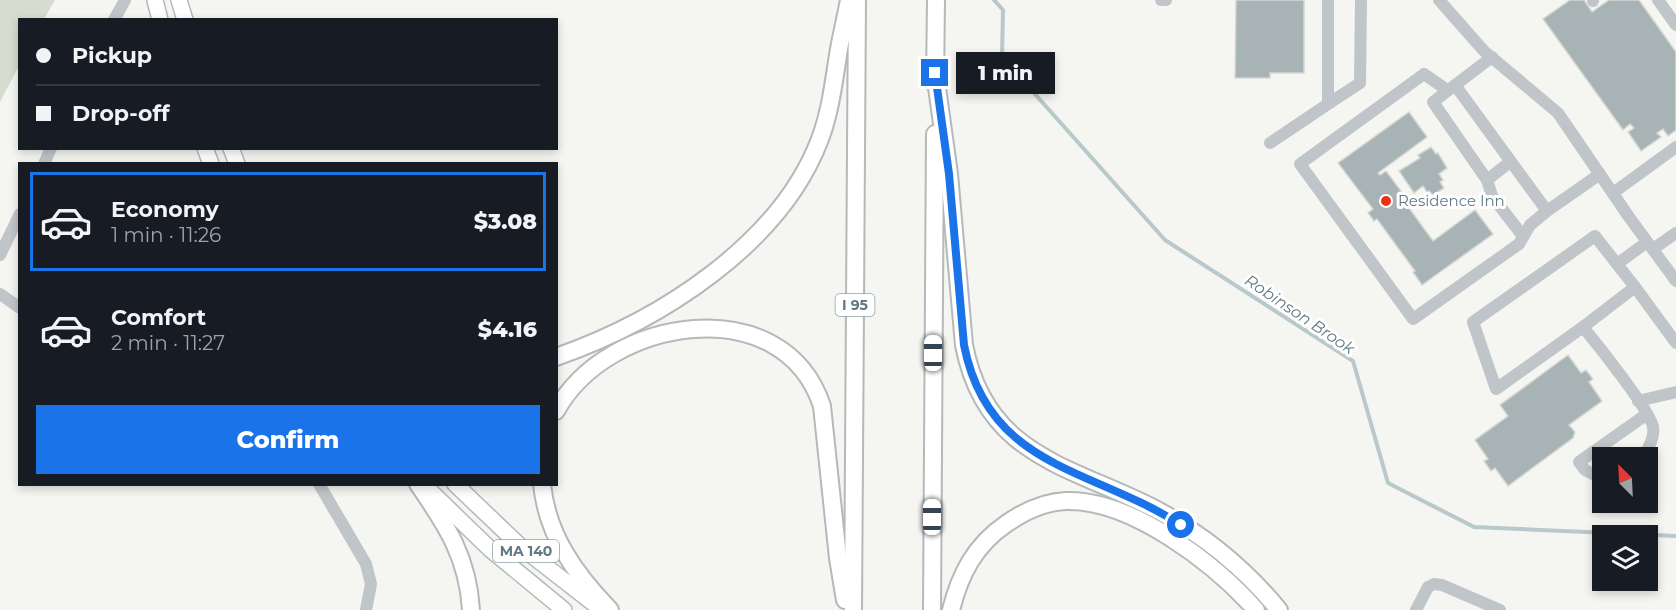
<!DOCTYPE html>
<meta charset="utf-8">
<style>
body{margin:0;font-family:Montserrat,sans-serif;background:#20242c;color:#f1f3f6;height:100vh;display:flex;flex-direction:column;font-size:22px;white-space:nowrap}
*{box-sizing:border-box;margin:0}
p{font-size:20px;color:#9ea1a6}
.icon{flex:none;width:33px;height:33px;fill:none;stroke:currentColor;stroke-width:2;stroke-linecap:round;stroke-linejoin:round}
.map{position:relative;flex:1;overflow:hidden}
.drawer{position:absolute;left:18px;top:162px;width:540px;height:324px;display:flex;flex-direction:column;background:#171b24;border-radius:0px;box-shadow:0 3px 9px #0003}
.drawer>*{flex:none}
.banner{position:absolute;left:18px;top:18px;width:540px;height:132px;border-radius:0px;box-shadow:0 3px 9px #0003;display:grid;align-content:center;height:132px;padding:0 18px;background:#171b24}
.needle{width:39px;rotate:336deg}
.controls{position:absolute;left:1592px;top:447px;display:grid;gap:12px}
.controls a{display:grid;place-items:center;width:66px;height:66px;border-radius:0px;background:#171b24;box-shadow:0 3px 9px #0003;font-size:30px}
.end{position:absolute;width:27px;height:27px;margin:-14px;border:8px solid #1a73e8;background:#fff;box-shadow:0 0 0 3px #fff}
.from{border-radius:50%}
.bubble{position:absolute;height:42px;border-radius:0px;background:#171b24;box-shadow:0 3px 9px #0003;font-size:20px;font-weight:800;line-height:42px;text-align:center}
.car{position:absolute;width:18px;height:36px;margin:-18px -9px;border-radius:8px;box-shadow:0 0 4px 2px #0007;background:linear-gradient(#fff 24%,#345 0 40%,#fff 0 76%,#345 0 86%,#fff 0)}
.banner b{display:flex;align-items:center;gap:21px;height:57px;font-size:22px}
.banner b+b{border-top:2px solid #363941}
.banner i{width:15px;height:15px;background:#f1f3f6}
ul{padding:10px 0 0;list-style:none}
li{display:flex;align-items:center;gap:18px;height:99px;margin:0 12px 9px;padding:0 6px;border:3px solid transparent;border-radius:0px}
li div{flex:1}
li b{display:block;font-size:22px}
li em{font-style:normal;font-weight:800}
li.on{border-color:#1a73e8}
li>.icon{width:54px;height:54px;stroke-width:1.5}
.primary-button{display:flex;gap:12px;margin-top:auto;padding:12px 18px}
.primary-button a{flex:1;height:69px;border-radius:0px;background:#1a73e8;color:#fff;font-size:24px;font-weight:800;line-height:69px;text-align:center}
.map>svg:first-child{display:block}
.green{fill:#d7dcd1}
.lines{fill:none;stroke-linecap:round;stroke-linejoin:round}
.stream{stroke:#b9c8cb;stroke-width:4}
.building{fill:#a8b3b6;stroke:#d6d6d3;stroke-width:1.5}
.major-casing{stroke:#b3b9bc;stroke-width:18}
.highway-casing{stroke:#b4b9bb;stroke-width:20}
.minor{stroke:#bfc5c8;stroke-width:12}
.major{stroke:#fff;stroke-width:15}
.highway{stroke:#fff;stroke-width:16}
.route{stroke:#1a73e8;stroke-width:8}
.poi-dot{fill:#ed3118;stroke:#fff;stroke-width:2}
.labels{text-anchor:middle;stroke-width:6;stroke-linejoin:round;paint-order:stroke}
.shield{fill:#fff;stroke:#91a1a9;stroke-width:1.5}
.shield-label{font-size:14px;font-weight:bold;fill:#627984}
.poi-label{font-size:15px;fill:#627984;stroke:#fff;text-anchor:start}
.water-label{font-size:16px;font-style:italic;fill:#5e7b81;stroke:#fff}
</style>
<div class="map">
<svg width="1676" height="610" viewBox="0 0 1676 610">
<rect width="100%" height="100%" fill="#f5f5f1"/>
<polygon class="green" points="0,0 55,0 44,19 20,20 19,66 0,102"/>
<g class="lines">
<polyline class="stream" points="994,0 1003,10 1002,57 1165,240 1353,361 1388,483 1474,527 1676,536"/>
</g>
<g class="building">
<polygon points="1236,0 1304,0 1304,73 1270,73 1270,78 1235,78"/>
<polygon points="1570,0 1584,0 1592,12 1609,0 1639,0 1676,52 1676,130 1668,136 1663,129 1657,133 1661,137 1641,151 1628,132 1634,128 1630,124 1623,130 1543,19"/>
<polygon points="1409,112 1427,137 1378,173 1380,175 1386,171 1401,191 1398,193 1433,241 1475,210 1493,234 1422,285 1413,272 1415,271 1377,219 1374,221 1368,213 1373,209 1338,163"/>
<polygon points="1431,147 1436,154 1438,153 1447,168 1439,174 1443,180 1440,182 1444,188 1433,195 1429,191 1427,192 1423,186 1414,193 1399,171 1420,158 1418,155"/>
<polygon points="1568,355 1581,373 1586,370 1593,379 1589,382 1602,401 1569,425 1575,432 1573,438 1508,486 1495,468 1491,471 1484,461 1488,459 1475,440 1508,416 1500,405"/>
</g>
<g class="lines">
<defs>
<g id="major">
<polyline points="155,0 160,20"/>
<polyline points="179,0 185,20"/>
<polyline points="205,148 211,164"/>
<polyline points="231,148 237,164"/>
<polyline points="455,484 521,547 602,610"/>
<polyline points="426,487 491,550 564,610"/>
</g>
<g id="highway">
<path d="M935 73 949 174 964 345C986 459 1074 466 1159 511 1205 536 1246 570 1279 610"/>
<polyline points="935,84 936,0"/>
<path d="M556 357C659 321 780 245 820 139 831 110 834 79 839 49 842 33 846 16 849 0"/>
<path d="M556 411C607 317 783 288 822 406L838 558 845 600"/>
<path d="M418 484C447 526 468 558 471 610"/>
<path d="M542 484C547 535 575 574 610 610"/>
<polyline points="853,610 857,0"/>
<polyline points="932,610 935,134"/>
<path d="M951 610C960 574 975 545 1006 524 1023 512 1045 502 1066 501 1131 499 1214 563 1256 610"/>
</g>
</defs>
<use href="#major" class="major-casing"/>
<use href="#highway" class="highway-casing"/>
<g class="minor">
<polyline points="1161,0 1166,0"/>
<polyline points="1439,0 1484,51 1558,113 1629,217 1676,281"/>
<polyline points="1658,0 1676,25"/>
<polyline points="1593,1 1593,0"/>
<polyline points="114,20 125,0"/>
<polyline points="1492,57 1433,102 1487,180 1492,196 1522,235"/>
<polyline points="1455,85 1547,211"/>
<polyline points="1447,90 1424,74 1300,164 1413,319 1519,244 1530,225 1547,211 1600,174"/>
<polyline points="1328,104 1360,83 1361,0"/>
<polyline points="1270,143 1328,104 1328,0"/>
<polyline points="44,164 51,148"/>
<polyline points="1487,180 1510,162"/>
<polyline points="1613,193 1676,147"/>
<polygon points="1595,236 1635,287 1583,327 1496,389 1473,322"/>
<polyline points="1653,249 1676,233"/>
<polyline points="0,255 20,214"/>
<polyline points="1617,264 1647,242"/>
<polyline points="1635,287 1676,343"/>
<polyline points="0,294 20,308"/>
<path d="M1583 327C1597 344 1650 410 1653 427 1655 437 1648 448 1643 458"/>
<polyline points="1638,401 1676,392"/>
<polyline points="1602,479 1585,470 1579,462 1647,414"/>
<polyline points="319,484 366,564 371,584 366,610"/>
<polyline points="1416,610 1428,587 1434,584 1442,585 1500,610"/>
</g>
<use href="#major" class="major"/>
<use href="#highway" class="highway"/>
</g>
<g class="lines">
<path class="route" d="M935 73 949 174 964 345C988 469 1094 468 1181 525"/>
</g>
<circle class="poi-dot" cx="1386" cy="201" r="6"/>
<g class="labels">
<g class="shield">
<rect x="835.5" y="294" width="39" height="22" rx="4.5"/>
<rect x="493" y="540" width="66" height="22" rx="4.5"/>
</g>
<g class="shield-label">
<text x="855" y="310">I 95</text>
<text x="526" y="556">MA 140</text>
</g>
<g class="poi-label">
<text x="1398" y="206">Residence Inn</text>
</g>
<g class="water-label">
<text transform="translate(1300 314) rotate(34)" y="6">Robinson Brook</text>
</g>
</g>
</svg>
<div class="controls">
<a><svg class="needle" viewBox="-14 -14 28 28"><path d="M0-13l5 13h-10z" fill="#e53935"/><path d="M0 13l5-13h-10z" fill="#9ea1a6"/></svg></a>
<a><svg class="icon" aria-label="layers" viewBox="0 0 24 24"><path d="M12 4l9 5-9 5-9-5zM3 14l9 5 9-5"/></svg></a>
</div>
<i class="end from" style="left:1181px;top:525px"></i>
<i class="end" style="left:935px;top:73px"></i>
<div class="bubble" style="left:956px;top:52px;width:99px">1 min</div>
<i class="car" style="left:933px;top:353px;rotate:0deg"></i>
<i class="car" style="left:932px;top:517px;rotate:0deg"></i>
<div class="banner">
<b><i class="from"></i>Pickup</b>
<b><i></i>Drop-off</b>
</div>
<section class="drawer">
<ul>
<li class="on"><svg class="icon" aria-label="car" viewBox="0 0 24 24"><path d="M5 17H2v-5l4-1 3-4h7l3 4 3 1v5h-3M9 17h6M6 11h13"/><circle cx="7" cy="17" r="2"/><circle cx="17" cy="17" r="2"/></svg><div><b>Economy</b><p>1 min · 11:26</p></div><em>$3.08</em></li>
<li><svg class="icon" aria-label="car" viewBox="0 0 24 24"><path d="M5 17H2v-5l4-1 3-4h7l3 4 3 1v5h-3M9 17h6M6 11h13"/><circle cx="7" cy="17" r="2"/><circle cx="17" cy="17" r="2"/></svg><div><b>Comfort</b><p>2 min · 11:27</p></div><em>$4.16</em></li>
</ul>
<div class="primary-button"><a>Confirm</a></div>
</section>
</div>
